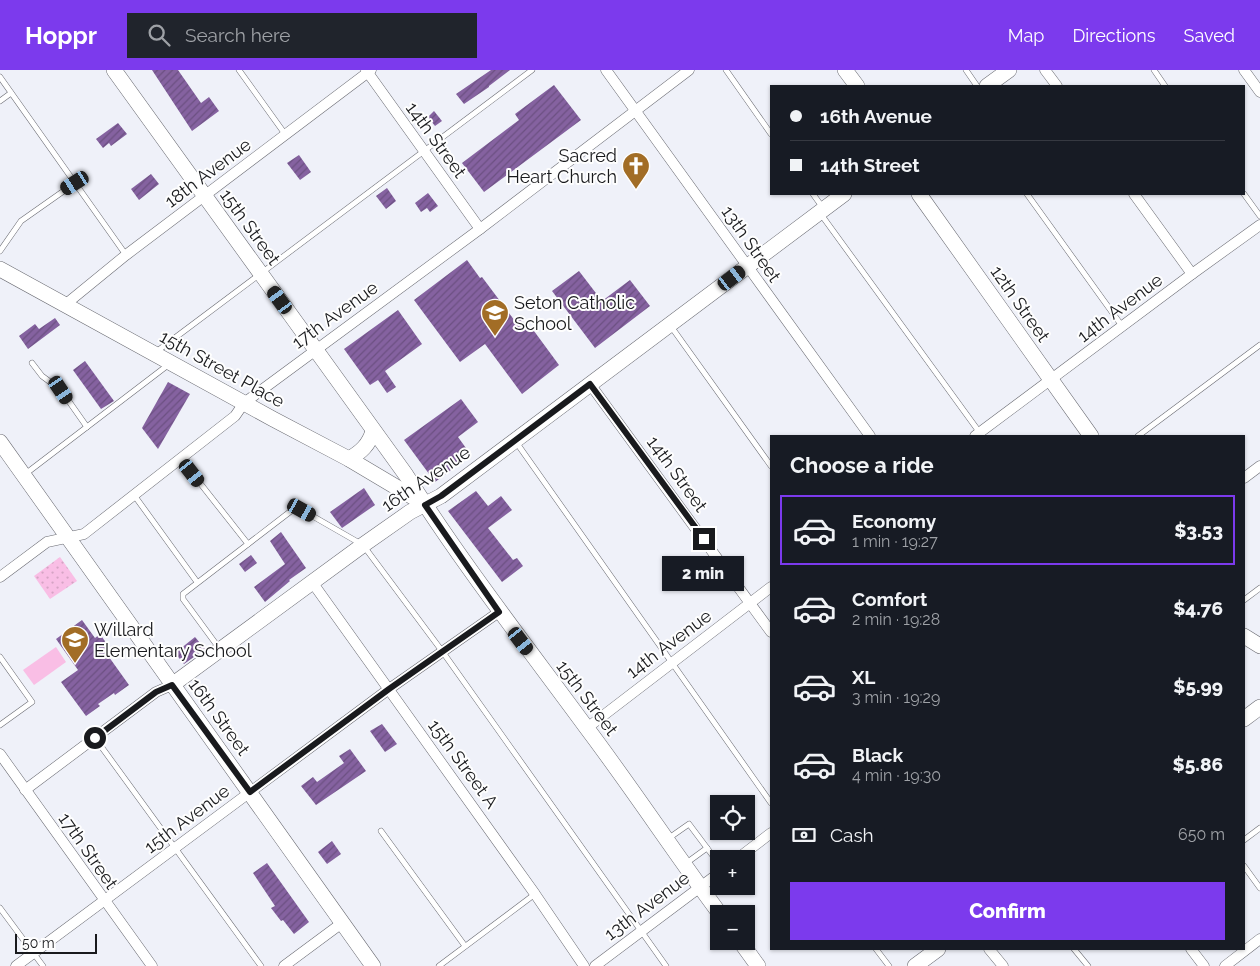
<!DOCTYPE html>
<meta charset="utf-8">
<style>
body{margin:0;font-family:Raleway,sans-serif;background:#20242c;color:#f1f3f6;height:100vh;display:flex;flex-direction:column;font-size:19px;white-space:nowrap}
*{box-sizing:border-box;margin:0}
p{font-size:16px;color:#9ea1a6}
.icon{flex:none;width:28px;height:28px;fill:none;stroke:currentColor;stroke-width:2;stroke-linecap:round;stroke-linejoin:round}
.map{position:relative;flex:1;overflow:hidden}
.drawer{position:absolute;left:770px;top:365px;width:475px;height:515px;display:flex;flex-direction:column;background:#171b24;border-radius:0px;box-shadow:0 1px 4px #0004}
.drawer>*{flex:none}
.hud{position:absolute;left:770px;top:15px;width:475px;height:110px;border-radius:0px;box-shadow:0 1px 4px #0004;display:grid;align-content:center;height:110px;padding:0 20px;background:#171b24}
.controls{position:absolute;left:710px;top:725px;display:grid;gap:10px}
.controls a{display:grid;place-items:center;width:45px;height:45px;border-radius:0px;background:#171b24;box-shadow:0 1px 4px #0004;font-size:25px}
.scale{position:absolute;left:15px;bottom:12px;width:82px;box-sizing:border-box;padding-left:5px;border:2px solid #191a1d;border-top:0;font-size:14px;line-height:18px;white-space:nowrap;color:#191a1d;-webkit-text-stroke:4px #fefefe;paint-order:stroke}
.end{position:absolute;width:22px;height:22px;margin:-11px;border:6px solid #191a1d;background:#fff;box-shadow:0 0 0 2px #fff}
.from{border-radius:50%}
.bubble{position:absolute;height:35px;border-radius:0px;background:#171b24;box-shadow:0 1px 4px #0004;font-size:16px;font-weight:800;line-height:35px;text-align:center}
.car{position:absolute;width:15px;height:30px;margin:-15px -8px;border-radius:6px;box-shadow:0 0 4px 1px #0007;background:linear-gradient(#222 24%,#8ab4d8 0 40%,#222 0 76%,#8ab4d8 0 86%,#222 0)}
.hud b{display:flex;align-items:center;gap:18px;height:48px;font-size:19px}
.hud b+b{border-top:1px solid #363941}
.hud i{width:12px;height:12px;background:#f1f3f6}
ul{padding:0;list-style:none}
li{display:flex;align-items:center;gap:15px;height:70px;margin:0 10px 8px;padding:0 10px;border:2px solid transparent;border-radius:0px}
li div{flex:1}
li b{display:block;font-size:19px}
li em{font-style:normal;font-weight:800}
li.active{border-color:#7c3aed}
li>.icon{width:45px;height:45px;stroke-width:1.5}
h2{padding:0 20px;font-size:22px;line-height:60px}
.pay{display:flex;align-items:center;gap:12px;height:55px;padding:0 20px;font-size:19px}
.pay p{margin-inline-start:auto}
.action{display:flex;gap:10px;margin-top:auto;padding:10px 20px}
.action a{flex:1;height:58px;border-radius:0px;background:#7c3aed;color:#fff;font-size:20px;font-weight:800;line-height:58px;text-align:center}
header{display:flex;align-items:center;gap:30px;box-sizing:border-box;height:70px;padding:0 25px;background:#7c3aed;color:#fff}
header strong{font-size:24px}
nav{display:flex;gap:28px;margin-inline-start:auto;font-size:18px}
.search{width:350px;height:45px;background:#20242c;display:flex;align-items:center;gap:12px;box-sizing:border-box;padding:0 18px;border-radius:0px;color:#9ea1a6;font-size:19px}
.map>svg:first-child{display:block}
.grass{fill:#f9bee5}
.park{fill:url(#park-dots)}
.building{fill:url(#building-hatch)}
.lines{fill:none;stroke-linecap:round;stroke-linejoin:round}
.lane-casing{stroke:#6a6b72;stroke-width:6}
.street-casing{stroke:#6a6b72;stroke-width:11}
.secondary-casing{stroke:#6a6b72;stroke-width:16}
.lane{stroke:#fff;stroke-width:5}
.street{stroke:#fff;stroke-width:10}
.secondary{stroke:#fff;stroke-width:15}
.route{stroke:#191a1d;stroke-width:6}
.labels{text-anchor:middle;stroke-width:4;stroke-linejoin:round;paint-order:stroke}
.street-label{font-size:18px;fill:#191a1d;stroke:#fefefe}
.poi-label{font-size:18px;fill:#191a1d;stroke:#fefefe;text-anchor:start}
</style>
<header>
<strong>Hoppr</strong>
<div class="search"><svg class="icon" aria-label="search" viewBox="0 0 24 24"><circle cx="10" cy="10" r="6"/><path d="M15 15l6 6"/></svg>Search here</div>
<nav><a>Map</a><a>Directions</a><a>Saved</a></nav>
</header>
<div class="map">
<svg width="1260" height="896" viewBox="0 0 1260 896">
<defs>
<pattern id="park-dots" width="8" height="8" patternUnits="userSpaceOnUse" patternTransform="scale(1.25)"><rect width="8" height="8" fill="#f9bee5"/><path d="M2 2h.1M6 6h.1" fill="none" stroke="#d5a3c4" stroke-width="1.8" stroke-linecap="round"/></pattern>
<pattern id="building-hatch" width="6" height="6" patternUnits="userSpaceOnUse" patternTransform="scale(1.25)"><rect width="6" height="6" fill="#8562a0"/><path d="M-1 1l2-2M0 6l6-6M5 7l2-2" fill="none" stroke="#6c5082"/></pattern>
</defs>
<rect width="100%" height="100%" fill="#eff1f9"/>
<polygon class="grass" points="56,577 66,592 34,615 23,600"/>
<polygon class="park" points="60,487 77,511 50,529 34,506"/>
<g class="building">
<polygon points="152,0 178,0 201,33 209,27 219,41 192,61"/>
<polygon points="491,0 510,0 489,16 489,17 464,34 456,24"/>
<polygon points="554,15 581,50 484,122 462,93 519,50 515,44"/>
<polygon points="434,41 442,51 435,56 428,47"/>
<polygon points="118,53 127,64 111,76 109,73 103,78 96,69"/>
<polygon points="299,85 311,102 300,110 287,93"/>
<polygon points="151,104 159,114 139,130 131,119"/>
<polygon points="387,118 396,131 386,139 376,126"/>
<polygon points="428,123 438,136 430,142 427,138 421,142 415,133"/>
<polygon points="467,190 480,208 482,207 515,251 520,247 531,262 534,261 559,295 522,324 485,274 460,292 414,230"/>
<polygon points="579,201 602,231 630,210 650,236 595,278 552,221"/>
<polygon points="398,240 422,274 385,301 396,317 387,323 378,310 370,315 344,279"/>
<polygon points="55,248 60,255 28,279 19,266 35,254 39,259"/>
<polygon points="85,291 114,331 101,339 73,300"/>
<polygon points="168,312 190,324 158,379 142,358"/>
<polygon points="461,329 478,352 458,367 471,385 435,412 404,370"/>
<polygon points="364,418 375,435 342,458 330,442"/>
<polygon points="476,421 488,436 501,426 512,440 488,458 513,490 517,488 523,496 502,512 448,441"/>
<polygon points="281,462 306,498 289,510 290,511 265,532 254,517 285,494 270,471"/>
<polygon points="251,485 257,493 245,502 239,494"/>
<polygon points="82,550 95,568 100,564 109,577 104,580 129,615 115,625 114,623 98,634 100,636 86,646 61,612 78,600 56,569"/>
<polygon points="195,567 205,579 184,594 175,583"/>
<polygon points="382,654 397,674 385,682 370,661"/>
<polygon points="350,679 366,701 316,735 301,716 313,707 317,712 344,693 339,686"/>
<polygon points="332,771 341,784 327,794 318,782"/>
<polygon points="267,793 309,852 294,864 283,850 281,851 271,838 275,836 253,803"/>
</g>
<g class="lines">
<defs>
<g id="lane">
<polyline points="239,0 285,64"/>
<polyline points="726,0 771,64"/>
<polyline points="966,0 977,16"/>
<polyline points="1154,0 1165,16"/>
<polyline points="0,7 126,185"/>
<polyline points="0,31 11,23"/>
<polyline points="813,124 823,138"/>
<polyline points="1027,124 1122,256"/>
<polyline points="1244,124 1260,146"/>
<polyline points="820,143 980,363"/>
<polyline points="0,181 21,151 75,113"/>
<polyline points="670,255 771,396"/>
<polyline points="156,282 532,0"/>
<polyline points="32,293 42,306 61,320 87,357"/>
<polyline points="1138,366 1260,275"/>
<polyline points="516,372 771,733"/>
<polyline points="181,389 248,474"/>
<polyline points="24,405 168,295"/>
<polyline points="134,425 197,512"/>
<polyline points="1244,530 1260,518"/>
<polyline points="219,578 183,529 183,524 291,441 296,438 302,440 363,475 442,581 666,896"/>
<polyline points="0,587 32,632 0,655"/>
<polyline points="95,668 261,896"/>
<polyline points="381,761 465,876"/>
<polyline points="669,768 689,754 719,794"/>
<polyline points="1244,770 1260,758"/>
<polyline points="685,794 707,778"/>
<polyline points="1244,796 1260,818"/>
<polyline points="0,838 43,896"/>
<polyline points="876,879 889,896"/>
<polyline points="1074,879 1088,896"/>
<polyline points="439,896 535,824"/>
</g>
<g id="street">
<polyline points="366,0 480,159"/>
<polyline points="606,0 870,366"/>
<polyline points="1045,0 1057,16"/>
<polyline points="1244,0 1260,22"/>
<polyline points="1134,124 1192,204"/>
<polyline points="66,234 126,185 371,0"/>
<polyline points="590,314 771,562"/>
<polyline points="975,366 1192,204 1260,155"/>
<polyline points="1244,408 1260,396"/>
<polyline points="0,507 47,472 84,464 235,346 244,333 480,159 689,0"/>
<polyline points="312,512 535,824 584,896"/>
<polyline points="587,658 771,517"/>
<polyline points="0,684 152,896"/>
<polyline points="25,720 156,622 172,615"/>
<polyline points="737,789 771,763"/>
<polyline points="989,879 1003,896"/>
<polyline points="1191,879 1204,896"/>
<polyline points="16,896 389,619 499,542"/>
<polyline points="284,896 342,853"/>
<polyline points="595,896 719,803"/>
<polyline points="1225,896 1260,869"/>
</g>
<g id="secondary">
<path d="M114 0 406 405C461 492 525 574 586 657 632 718 674 782 720 844"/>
<polyline points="845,0 857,16"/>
<polyline points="987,16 1009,0"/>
<polyline points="919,124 1091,366"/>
<polyline points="0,199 273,349 349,389 423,433"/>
<polyline points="0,372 373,896"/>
<path d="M349 389C361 382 369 375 373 361"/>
<polyline points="1244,566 1260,576"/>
<polyline points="172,615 363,475 410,442 441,426 844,124"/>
<polyline points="1244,649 1260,637"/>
<polyline points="740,871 758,896"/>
<polyline points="915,896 938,879"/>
</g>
</defs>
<use href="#lane" class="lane-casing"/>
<use href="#street" class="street-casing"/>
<use href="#secondary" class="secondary-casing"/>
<use href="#lane" class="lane"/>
<use href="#street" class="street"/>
<use href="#secondary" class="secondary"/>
</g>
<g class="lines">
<polyline class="route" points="95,668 156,622 172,615 250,722 389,619 499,542 425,435 441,426 590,314 704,469"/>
</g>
<defs>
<symbol id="church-pin" viewBox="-11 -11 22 30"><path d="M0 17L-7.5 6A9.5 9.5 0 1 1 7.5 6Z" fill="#a26d26" stroke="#fefefe"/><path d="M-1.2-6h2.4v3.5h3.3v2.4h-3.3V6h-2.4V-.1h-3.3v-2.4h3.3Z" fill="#fff"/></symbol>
<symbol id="school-pin" viewBox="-11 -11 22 30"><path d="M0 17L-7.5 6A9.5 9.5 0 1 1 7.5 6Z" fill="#a26d26" stroke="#fefefe"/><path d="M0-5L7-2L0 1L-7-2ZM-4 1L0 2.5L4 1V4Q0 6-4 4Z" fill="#fff"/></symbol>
</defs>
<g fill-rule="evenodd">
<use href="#church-pin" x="620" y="80" width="32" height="43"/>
<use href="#school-pin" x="479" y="227" width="32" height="43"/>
<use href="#school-pin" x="59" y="554" width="32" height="43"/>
</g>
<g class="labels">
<g class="street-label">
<text transform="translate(436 70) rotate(54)" y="6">14th Street</text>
<text transform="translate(208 103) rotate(-37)" y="6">18th Avenue</text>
<text transform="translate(250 157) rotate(54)" y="6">15th Street</text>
<text transform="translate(751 174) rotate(55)" y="6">13th Street</text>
<text transform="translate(1020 234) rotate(55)" y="6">12th Street</text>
<text transform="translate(1120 238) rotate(-37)" y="6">14th Avenue</text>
<text transform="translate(335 245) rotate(-36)" y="6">17th Avenue</text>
<text transform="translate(222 299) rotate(29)" y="6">15th Street Place</text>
<text transform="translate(677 404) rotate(54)" y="6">14th Street</text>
<text transform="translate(426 409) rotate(-34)" y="6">16th Avenue</text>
<text transform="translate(669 574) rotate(-37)" y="6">14th Avenue</text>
<text transform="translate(587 628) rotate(53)" y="6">15th Street</text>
<text transform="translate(219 647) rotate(54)" y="6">16th Street</text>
<text transform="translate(463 694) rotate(54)" y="6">15th Street A</text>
<text transform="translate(187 749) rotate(-37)" y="6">15th Avenue</text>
<text transform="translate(88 781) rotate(55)" y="6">17th Street</text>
<text transform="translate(647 836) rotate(-37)" y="6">13th Avenue</text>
</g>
<g class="poi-label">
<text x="617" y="92" text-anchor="end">Sacred<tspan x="617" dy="21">Heart Church</tspan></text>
<text x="514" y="239">Seton Catholic<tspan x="514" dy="21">School</tspan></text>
<text x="94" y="566">Willard<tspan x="94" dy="21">Elementary School</tspan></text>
</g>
</g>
</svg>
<div class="controls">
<a><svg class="icon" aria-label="locate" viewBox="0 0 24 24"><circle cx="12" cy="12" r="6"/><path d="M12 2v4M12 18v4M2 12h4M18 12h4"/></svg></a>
<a>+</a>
<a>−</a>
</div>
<div class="scale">50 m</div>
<i class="end from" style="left:95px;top:668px"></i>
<i class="end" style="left:704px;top:469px"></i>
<div class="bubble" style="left:662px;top:486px;width:82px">2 min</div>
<i class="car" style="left:75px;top:113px;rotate:238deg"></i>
<i class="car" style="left:732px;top:208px;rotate:53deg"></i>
<i class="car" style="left:280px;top:230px;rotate:324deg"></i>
<i class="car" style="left:61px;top:320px;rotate:146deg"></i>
<i class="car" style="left:192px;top:403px;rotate:142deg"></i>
<i class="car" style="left:302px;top:440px;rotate:119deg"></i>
<i class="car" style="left:521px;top:571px;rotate:143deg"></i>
<div class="hud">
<b><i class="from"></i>16th Avenue</b>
<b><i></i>14th Street</b>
</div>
<section class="drawer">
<h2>Choose a ride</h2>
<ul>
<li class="active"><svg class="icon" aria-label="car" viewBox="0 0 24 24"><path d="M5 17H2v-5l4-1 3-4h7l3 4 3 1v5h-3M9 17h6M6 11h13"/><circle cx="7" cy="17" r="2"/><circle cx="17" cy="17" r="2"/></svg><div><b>Economy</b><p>1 min · 19:27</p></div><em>$3.53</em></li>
<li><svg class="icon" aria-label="car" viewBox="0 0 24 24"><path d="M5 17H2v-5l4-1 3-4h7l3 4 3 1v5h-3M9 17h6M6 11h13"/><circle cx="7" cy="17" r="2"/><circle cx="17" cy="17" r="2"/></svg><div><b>Comfort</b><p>2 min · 19:28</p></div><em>$4.76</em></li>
<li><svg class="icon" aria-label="car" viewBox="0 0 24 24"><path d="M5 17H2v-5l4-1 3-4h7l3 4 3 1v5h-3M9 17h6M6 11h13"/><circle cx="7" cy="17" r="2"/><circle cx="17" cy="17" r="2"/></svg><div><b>XL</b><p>3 min · 19:29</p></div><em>$5.99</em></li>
<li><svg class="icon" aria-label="car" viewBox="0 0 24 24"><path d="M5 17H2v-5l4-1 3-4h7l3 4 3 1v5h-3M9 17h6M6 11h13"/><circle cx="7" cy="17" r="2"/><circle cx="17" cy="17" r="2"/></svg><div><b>Black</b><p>4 min · 19:30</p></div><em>$5.86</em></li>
</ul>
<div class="pay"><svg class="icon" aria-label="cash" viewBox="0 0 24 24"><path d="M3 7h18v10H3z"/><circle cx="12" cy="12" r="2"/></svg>Cash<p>650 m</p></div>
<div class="action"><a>Confirm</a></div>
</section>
</div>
